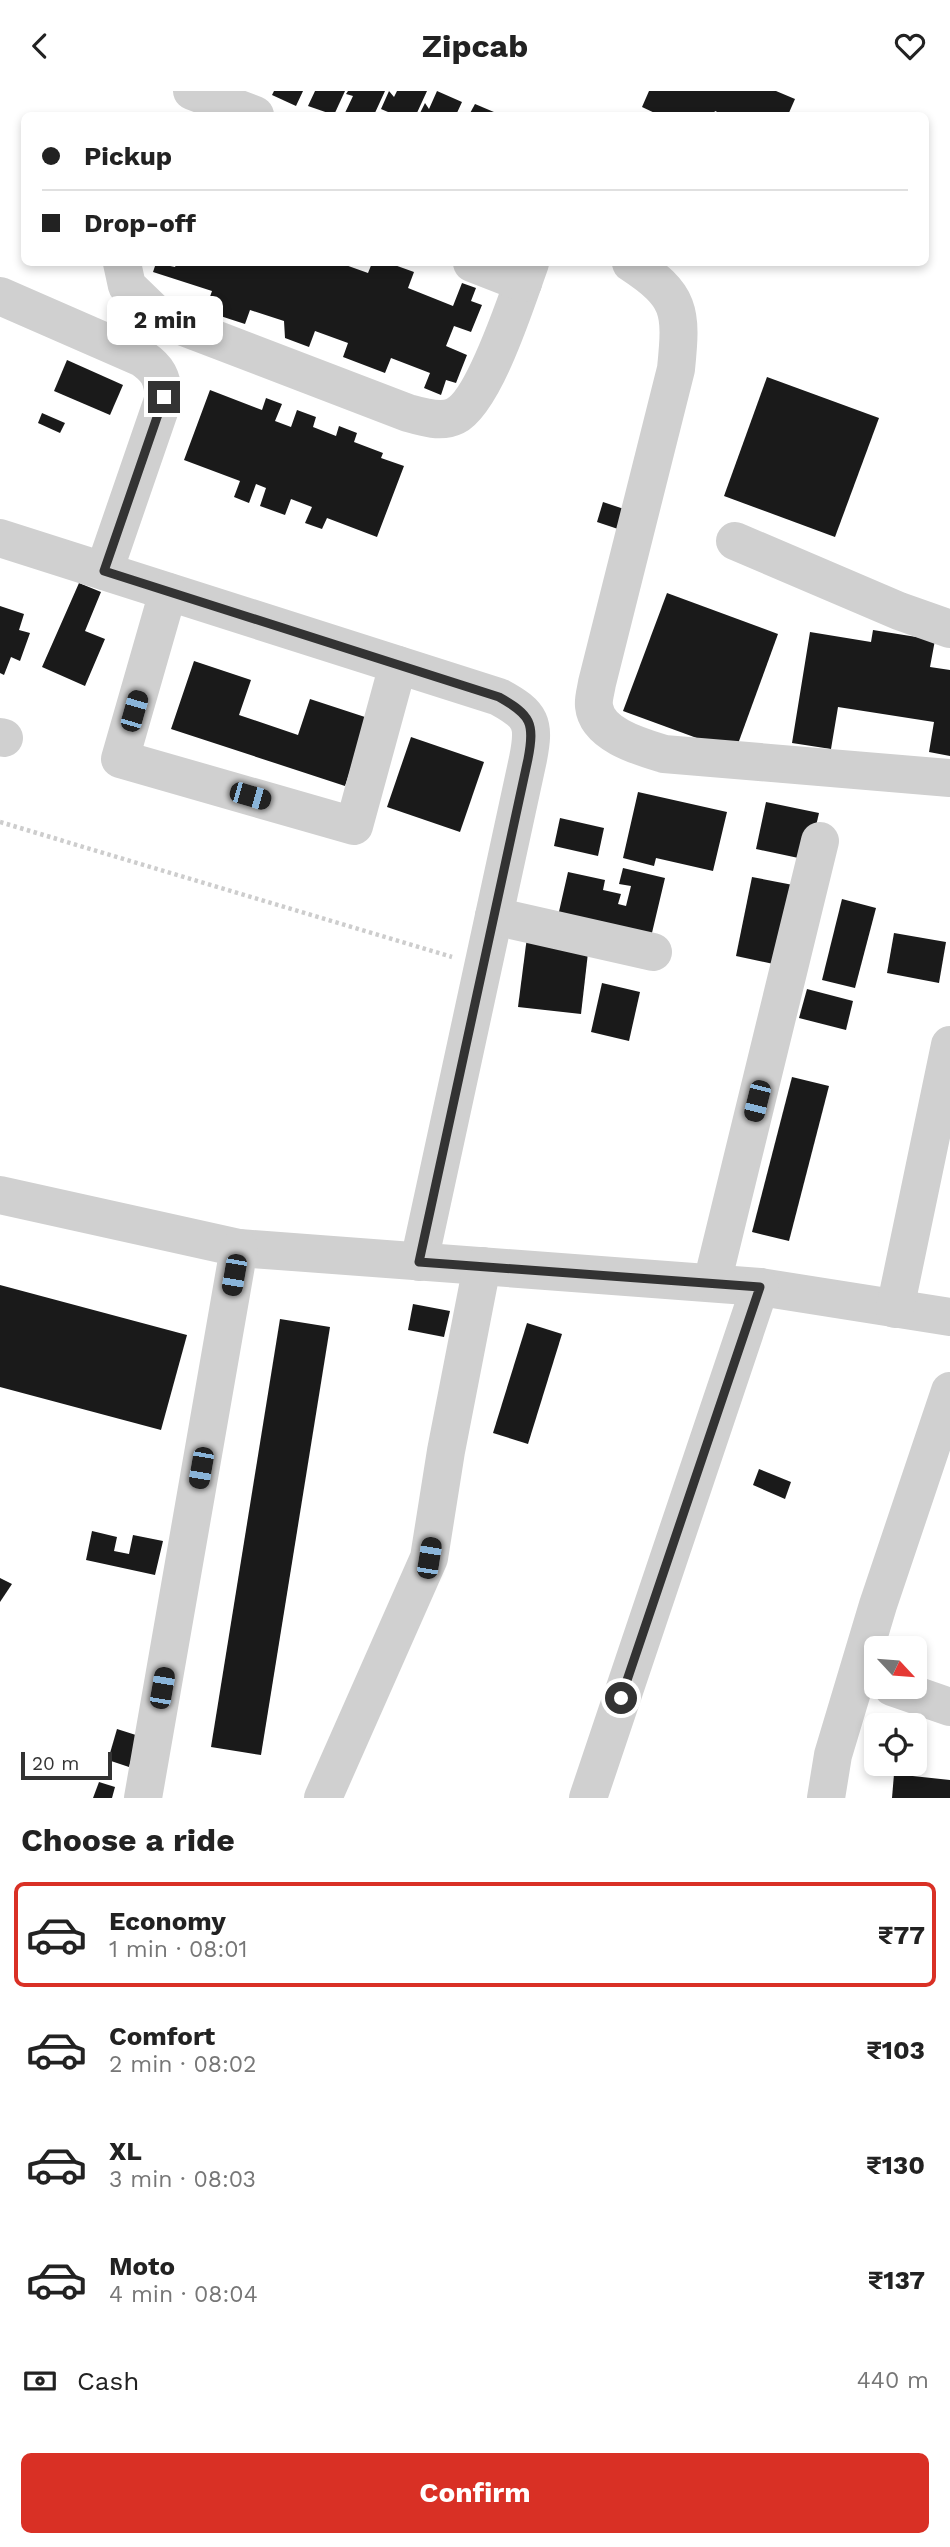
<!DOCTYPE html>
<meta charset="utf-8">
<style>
body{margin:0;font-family:"Work Sans",sans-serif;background:#f2f2f2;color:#222;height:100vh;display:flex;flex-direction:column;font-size:26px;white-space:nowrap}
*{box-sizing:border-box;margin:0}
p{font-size:23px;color:#767676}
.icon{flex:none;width:38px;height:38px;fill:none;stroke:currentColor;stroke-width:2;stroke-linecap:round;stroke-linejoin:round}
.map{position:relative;height:1707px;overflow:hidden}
.panel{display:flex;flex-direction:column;background:#fff;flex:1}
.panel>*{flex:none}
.top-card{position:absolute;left:21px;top:21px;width:908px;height:154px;border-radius:10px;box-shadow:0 4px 10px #0003;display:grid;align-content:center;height:154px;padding:0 21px;background:#fff}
.needle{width:46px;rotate:116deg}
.tools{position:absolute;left:864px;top:1545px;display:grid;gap:14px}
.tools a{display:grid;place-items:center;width:63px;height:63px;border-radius:10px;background:#fff;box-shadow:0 4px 10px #0003;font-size:35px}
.scale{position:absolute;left:21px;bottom:18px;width:91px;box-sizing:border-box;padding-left:7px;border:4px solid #333;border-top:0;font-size:19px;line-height:24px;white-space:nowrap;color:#333;-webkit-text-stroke:5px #fff;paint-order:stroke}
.end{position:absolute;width:32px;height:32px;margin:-16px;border:9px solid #333;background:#fff;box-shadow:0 0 0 4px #fff}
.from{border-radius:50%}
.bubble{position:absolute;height:49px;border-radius:10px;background:#fff;box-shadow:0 4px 10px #0003;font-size:23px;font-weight:700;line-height:49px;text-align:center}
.car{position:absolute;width:21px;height:42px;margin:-21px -10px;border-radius:9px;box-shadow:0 0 5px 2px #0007;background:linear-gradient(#222 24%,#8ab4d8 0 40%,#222 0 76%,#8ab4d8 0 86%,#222 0)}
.top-card b{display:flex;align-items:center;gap:24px;height:66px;font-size:26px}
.top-card b+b{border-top:2px solid #e0e0e0}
.top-card i{width:18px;height:18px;background:#222}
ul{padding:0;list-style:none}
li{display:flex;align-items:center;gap:21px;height:105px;margin:0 14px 10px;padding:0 7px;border:4px solid transparent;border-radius:10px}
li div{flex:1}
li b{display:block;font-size:26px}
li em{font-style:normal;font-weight:700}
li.selected{border-color:#d93025}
li>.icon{width:63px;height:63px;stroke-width:1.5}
h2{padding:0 21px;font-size:32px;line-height:84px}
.pay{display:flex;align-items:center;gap:18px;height:77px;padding:0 21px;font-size:26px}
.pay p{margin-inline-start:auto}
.action{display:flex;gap:14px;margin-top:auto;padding:14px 21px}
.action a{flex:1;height:80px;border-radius:10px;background:#d93025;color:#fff;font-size:28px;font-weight:700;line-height:80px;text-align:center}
header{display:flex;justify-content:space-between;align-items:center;height:91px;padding:0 21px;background:#fff;font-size:32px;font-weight:700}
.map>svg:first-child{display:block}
.building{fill:#1a1a1a}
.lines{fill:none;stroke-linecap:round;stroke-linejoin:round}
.path{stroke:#cdcdcd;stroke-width:4.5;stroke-dasharray:3.5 3.5;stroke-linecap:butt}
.minor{stroke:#d0d0d0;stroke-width:38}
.route{stroke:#333;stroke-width:9}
</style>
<header><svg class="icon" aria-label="back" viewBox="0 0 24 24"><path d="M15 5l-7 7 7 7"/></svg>Zipcab<svg class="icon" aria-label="heart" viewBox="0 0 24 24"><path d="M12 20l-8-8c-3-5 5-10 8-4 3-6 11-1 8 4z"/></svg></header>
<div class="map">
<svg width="950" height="1707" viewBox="0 0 950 1707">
<rect width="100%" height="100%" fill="#fff"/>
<g class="building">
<polygon points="274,0 303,0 296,15 272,4"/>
<polygon points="315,0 345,0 334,24 308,15"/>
<polygon points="348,0 385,0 374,24 344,24 353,5 346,3"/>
<polygon points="389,0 394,6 397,0 427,0 416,24 386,24 388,21 381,18"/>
<polygon points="437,0 462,11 456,24 419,24 425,12 429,18"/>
<polygon points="649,0 776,0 795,8 788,24 724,24 715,20 713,24 659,24 642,16"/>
<polygon points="475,13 501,24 469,24"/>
<polygon points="156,172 175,176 177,172 340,172 368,182 372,172 389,172 414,181 408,197 453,215 462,192 476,197 471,210 482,214 471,241 454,235 446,255 467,264 456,292 446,289 441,304 424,297 430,282 391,267 385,282 343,266 348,252 315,240 309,256 285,247 284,230 250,219 245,233 205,220 212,200 153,181"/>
<polygon points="67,269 123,294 110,324 54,300"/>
<polygon points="767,286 879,327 835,446 724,405"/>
<polygon points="210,299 262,319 266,307 282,313 275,330 291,336 297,319 316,326 313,336 336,345 339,335 357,342 354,351 383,362 381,367 404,375 377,446 327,427 322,438 305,432 312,416 291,408 285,424 260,415 266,397 256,393 249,412 234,406 240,390 184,369"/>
<polygon points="42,322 65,332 60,342 38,332"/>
<polygon points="603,411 624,418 618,438 597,431"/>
<polygon points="79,492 101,501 85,540 105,548 85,595 42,576"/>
<polygon points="667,502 778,543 735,661 623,620"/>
<polygon points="0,515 24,523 19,539 30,542 20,570 11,566 4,584 0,582"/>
<polygon points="873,539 935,549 930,576 950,579 950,665 929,661 934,631 838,616 831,658 792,652 810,541 871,551"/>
<polygon points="194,570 251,589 239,624 298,644 310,608 368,627 345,695 171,638"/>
<polygon points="411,646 484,671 460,741 387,716"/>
<polygon points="638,701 727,721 713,780 656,767 654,775 623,767"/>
<polygon points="766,711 819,722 808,769 756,758"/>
<polygon points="560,727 604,737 598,765 554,755"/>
<polygon points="623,777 665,787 651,846 558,825 568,781 605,789 603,799 621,803 618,813 626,815 631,795 619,793"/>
<polygon points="752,786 793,794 778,874 736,865"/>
<polygon points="842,808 876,817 855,897 822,889"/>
<polygon points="894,842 946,851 939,892 887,882"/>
<polygon points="527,846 589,853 581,923 518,916"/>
<polygon points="602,892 640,901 629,950 591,941"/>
<polygon points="807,898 853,910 846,939 799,927"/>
<polygon points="792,986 829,995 789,1150 752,1141"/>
<polygon points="0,1194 187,1244 161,1339 0,1296"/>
<polygon points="413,1213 450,1220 444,1246 408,1239"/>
<polygon points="280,1228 330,1236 261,1664 211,1656"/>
<polygon points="527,1232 562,1243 528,1353 493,1342"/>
<polygon points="759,1378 791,1391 785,1408 753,1394"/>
<polygon points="92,1440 117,1446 114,1460 129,1463 133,1444 163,1450 155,1484 86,1469"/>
<polygon points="0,1487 12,1493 0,1511"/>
<polygon points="117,1638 139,1645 129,1676 108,1669"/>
<polygon points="894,1683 950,1689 950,1707 892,1707"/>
<polygon points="99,1691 115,1696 112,1707 93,1707"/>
</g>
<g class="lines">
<polyline class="path" points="0,731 452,866"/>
<g class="minor">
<polyline points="192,0 255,24"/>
<path d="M122 172 127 195 160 227 408 322C422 326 441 332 455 325 485 310 518 205 530 172"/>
<polyline points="472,172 523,192"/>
<path d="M631 172C681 205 682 219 676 278L597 592C596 599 593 608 594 615 597 644 641 656 664 663L950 687"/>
<path d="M0 205 142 267C158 278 162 286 164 306L104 480"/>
<path d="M0 447 499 606C532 624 535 632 528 668L419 1171"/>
<polyline points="735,450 899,520 950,538"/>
<polyline points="168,501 120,668 354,735 398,574"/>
<polyline points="0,646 4,647"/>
<polyline points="494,825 653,861"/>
<polyline points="0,1104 239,1157 760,1196 950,1226"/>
<polyline points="712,1192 820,750"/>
<polyline points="895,1218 950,954"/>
<polyline points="892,1596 950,1616"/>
<polyline points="143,1707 239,1157"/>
<polyline points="323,1707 429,1467 446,1360 482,1175"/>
<polyline points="588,1707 760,1196"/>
<polyline points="826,1707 833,1664 878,1514 950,1300"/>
</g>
</g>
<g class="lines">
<path class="route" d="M164 306 104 480 499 606C531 624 535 632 528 668L419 1171 760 1196 621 1607"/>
</g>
</svg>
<div class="tools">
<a><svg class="needle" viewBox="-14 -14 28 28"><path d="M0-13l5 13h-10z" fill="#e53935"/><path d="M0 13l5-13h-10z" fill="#767676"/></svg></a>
<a><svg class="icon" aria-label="locate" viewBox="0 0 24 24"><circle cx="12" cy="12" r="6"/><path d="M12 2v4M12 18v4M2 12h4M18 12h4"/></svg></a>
</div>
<div class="scale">20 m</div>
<i class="end from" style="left:621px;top:1607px"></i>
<i class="end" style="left:164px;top:306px"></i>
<div class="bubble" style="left:107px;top:205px;width:116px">2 min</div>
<i class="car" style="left:134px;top:620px;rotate:16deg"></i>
<i class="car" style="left:250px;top:705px;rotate:106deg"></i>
<i class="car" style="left:757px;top:1010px;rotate:194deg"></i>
<i class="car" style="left:234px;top:1184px;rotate:190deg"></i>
<i class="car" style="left:201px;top:1377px;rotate:190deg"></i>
<i class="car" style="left:429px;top:1467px;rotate:9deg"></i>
<i class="car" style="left:162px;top:1597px;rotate:10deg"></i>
<div class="top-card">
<b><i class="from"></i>Pickup</b>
<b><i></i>Drop-off</b>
</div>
</div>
<section class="panel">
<h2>Choose a ride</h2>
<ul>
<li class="selected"><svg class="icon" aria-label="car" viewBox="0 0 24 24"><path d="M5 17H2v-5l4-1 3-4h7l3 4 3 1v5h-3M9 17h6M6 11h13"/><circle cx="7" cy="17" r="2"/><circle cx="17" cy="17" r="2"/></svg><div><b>Economy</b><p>1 min · 08:01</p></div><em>₹77</em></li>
<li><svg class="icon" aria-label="car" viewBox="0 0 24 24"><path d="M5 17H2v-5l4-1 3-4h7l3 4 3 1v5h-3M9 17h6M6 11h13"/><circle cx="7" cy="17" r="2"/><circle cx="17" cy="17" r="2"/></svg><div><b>Comfort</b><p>2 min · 08:02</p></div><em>₹103</em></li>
<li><svg class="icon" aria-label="car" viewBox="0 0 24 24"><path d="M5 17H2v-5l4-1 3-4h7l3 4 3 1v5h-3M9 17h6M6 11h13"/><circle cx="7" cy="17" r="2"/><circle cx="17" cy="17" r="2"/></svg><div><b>XL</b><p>3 min · 08:03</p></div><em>₹130</em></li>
<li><svg class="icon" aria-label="car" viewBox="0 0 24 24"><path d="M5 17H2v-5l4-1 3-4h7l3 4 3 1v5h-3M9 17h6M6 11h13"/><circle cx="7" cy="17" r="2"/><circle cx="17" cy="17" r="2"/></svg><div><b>Moto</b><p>4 min · 08:04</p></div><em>₹137</em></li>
</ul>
<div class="pay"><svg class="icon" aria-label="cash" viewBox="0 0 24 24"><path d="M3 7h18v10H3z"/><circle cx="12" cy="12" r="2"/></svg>Cash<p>440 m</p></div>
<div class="action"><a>Confirm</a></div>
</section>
